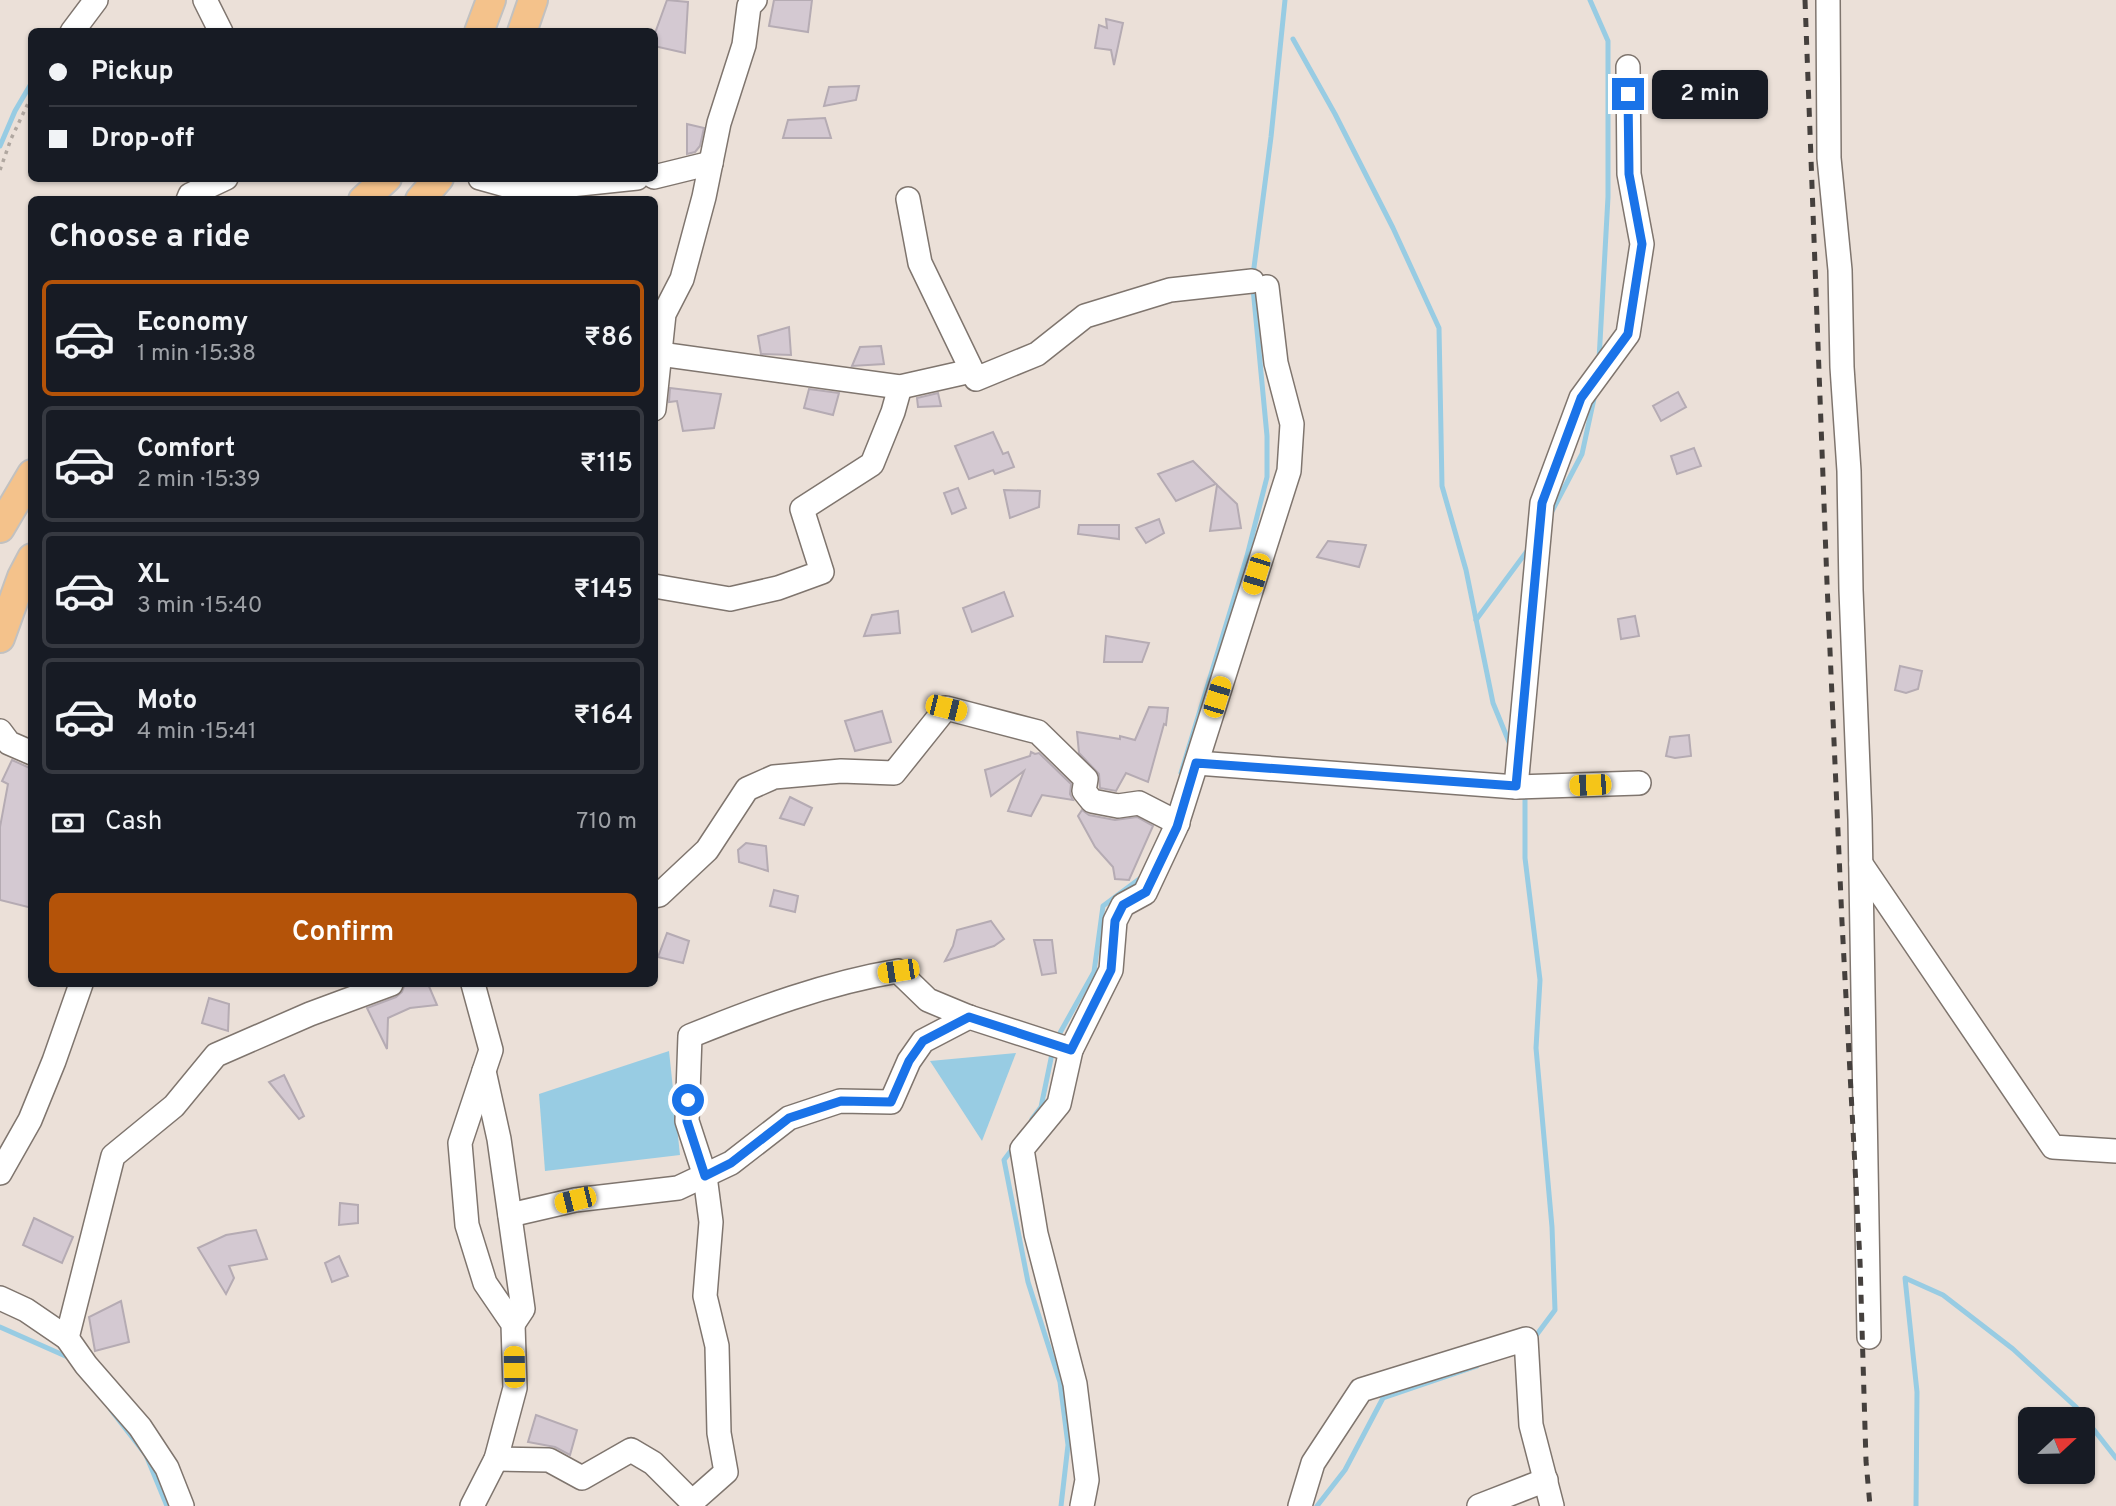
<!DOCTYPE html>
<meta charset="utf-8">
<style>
body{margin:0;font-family:Overpass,sans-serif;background:#20242c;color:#f1f3f6;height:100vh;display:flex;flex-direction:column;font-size:26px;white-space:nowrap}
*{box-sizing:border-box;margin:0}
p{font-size:23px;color:#9ea1a6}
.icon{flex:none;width:38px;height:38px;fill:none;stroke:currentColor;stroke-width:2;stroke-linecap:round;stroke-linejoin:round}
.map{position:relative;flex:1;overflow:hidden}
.sheet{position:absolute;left:28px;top:196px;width:630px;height:791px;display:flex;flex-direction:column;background:#171b24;border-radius:10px;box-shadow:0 2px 5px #0004}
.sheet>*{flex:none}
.guide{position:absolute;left:28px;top:28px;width:630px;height:154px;border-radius:10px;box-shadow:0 2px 5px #0004;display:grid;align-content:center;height:154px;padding:0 21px;background:#171b24}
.needle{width:46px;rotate:68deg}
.fabs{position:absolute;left:2018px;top:1407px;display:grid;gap:14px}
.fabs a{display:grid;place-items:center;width:77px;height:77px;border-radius:10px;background:#171b24;box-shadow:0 2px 5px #0004;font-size:35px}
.end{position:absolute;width:32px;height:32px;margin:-16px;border:9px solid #1a73e8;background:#fff;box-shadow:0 0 0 4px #fff}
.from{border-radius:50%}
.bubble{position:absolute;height:49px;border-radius:10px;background:#171b24;box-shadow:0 2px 5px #0004;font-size:23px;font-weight:600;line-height:49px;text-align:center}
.car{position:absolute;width:21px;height:42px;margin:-21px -10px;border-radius:9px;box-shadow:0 0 5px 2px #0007;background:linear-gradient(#f5c518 24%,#345 0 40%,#f5c518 0 76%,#345 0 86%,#f5c518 0)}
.guide b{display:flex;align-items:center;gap:24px;height:66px;font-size:26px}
.guide b+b{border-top:2px solid #363941}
.guide i{width:18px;height:18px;background:#f1f3f6}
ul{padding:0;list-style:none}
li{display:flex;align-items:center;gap:21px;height:116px;margin:0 14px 10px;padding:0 7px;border:4px solid #363941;border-radius:10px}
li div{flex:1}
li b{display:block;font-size:26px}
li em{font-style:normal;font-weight:600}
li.on{border-color:#b45309}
li>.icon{width:63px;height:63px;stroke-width:1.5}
h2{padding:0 21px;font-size:32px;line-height:84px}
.pay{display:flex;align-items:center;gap:18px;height:77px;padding:0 21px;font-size:26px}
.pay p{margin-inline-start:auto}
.cta{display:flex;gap:14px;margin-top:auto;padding:14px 21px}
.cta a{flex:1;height:80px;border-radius:10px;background:#b45309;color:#fff;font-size:28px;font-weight:600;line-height:80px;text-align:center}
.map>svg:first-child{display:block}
.water{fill:#98cce3}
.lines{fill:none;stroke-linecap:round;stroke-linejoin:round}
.stream{stroke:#98cce3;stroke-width:5}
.building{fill:#d4c9d2;stroke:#b5abb3;stroke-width:2}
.minor-casing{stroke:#7f756e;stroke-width:26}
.major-casing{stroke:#c2c1c0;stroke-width:32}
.path{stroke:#b0a7a0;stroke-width:3.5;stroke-dasharray:3.5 5;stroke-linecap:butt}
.minor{stroke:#fff;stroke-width:23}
.major{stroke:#f4c28b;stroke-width:28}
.rail{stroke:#45403d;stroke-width:5;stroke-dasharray:9 9;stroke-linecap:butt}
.route{stroke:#1a73e8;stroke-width:9}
</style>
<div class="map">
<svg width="2116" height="1506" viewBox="0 0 2116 1506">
<rect width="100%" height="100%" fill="#ebe0d8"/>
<g class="water">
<polygon points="669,1051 680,1155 545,1171 539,1094"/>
<polygon points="1016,1053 982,1141 930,1061"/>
</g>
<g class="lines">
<g class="stream">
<polyline points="1590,0 1608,41 1608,197 1599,360"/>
<polyline points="1293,39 1335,114 1393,228 1439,328 1442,486 1466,570 1493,703 1511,747"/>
<polyline points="0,146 15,111 32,82"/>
<polyline points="1253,275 1271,137 1285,0"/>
<polyline points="1550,515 1582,454 1595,394"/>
<polyline points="1476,620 1530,547"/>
<polyline points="1181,773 1247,556 1267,477 1267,436 1253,288"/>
<polyline points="1525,793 1525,858 1540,980 1536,1048 1552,1227 1555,1310 1532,1341"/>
<polyline points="1056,1040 1094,972 1103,906 1142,877"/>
<polyline points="1032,1119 1041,1107 1053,1049"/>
<polyline points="1013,1148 1004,1160 1028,1282 1060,1382 1068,1445 1061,1506"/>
<polyline points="0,1327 70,1358"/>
<polyline points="111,1410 146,1455 167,1506"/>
<polyline points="1317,1506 1345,1470 1383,1398 1477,1366"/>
<polyline points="1916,1506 1917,1392 1905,1278 1943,1295 2013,1349 2076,1407 2116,1458"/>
</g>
</g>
<g class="building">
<polygon points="667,0 688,2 685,53 654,46 654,36"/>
<polygon points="774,0 812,0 808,32 769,26"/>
<polygon points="1106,19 1123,23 1114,65 1111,50 1095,48 1099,25 1107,28"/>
<polygon points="859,86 856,100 824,106 829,87"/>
<polygon points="825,118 831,138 783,138 788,120"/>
<polygon points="687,124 704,128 700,146 695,152 687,154"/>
<polygon points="789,327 791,355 761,354 758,336"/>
<polygon points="881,346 884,364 852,366 860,347"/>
<polygon points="670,388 721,394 714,428 683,431 677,401 669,402"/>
<polygon points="809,389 839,393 833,415 804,408"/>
<polygon points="1678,392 1686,407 1661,421 1653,406"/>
<polygon points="938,393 941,406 918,407 917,398"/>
<polygon points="993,432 1003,454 1008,452 1014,467 995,474 993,470 969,479 955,446"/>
<polygon points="1694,448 1701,466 1677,474 1671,456"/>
<polygon points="1193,461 1216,484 1176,501 1158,474"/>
<polygon points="1217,485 1237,504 1241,528 1210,531"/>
<polygon points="958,488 966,508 952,514 944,493"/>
<polygon points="1004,490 1040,491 1039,507 1010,518"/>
<polygon points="1159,519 1164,533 1146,543 1136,528"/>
<polygon points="1079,525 1119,525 1119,539 1078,534"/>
<polygon points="1328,541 1366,545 1359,567 1317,557"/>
<polygon points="1004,592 1013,616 972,632 963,608"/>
<polygon points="898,611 900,633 864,636 872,615"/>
<polygon points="1635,616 1639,636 1621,639 1618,619"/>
<polygon points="1106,636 1149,643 1142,662 1104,662"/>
<polygon points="1900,666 1922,671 1918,689 1906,693 1895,690"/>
<polygon points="1149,707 1168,708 1166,725 1164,724 1148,782 1126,773 1116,791 1100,788 1099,774 1079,753 1077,732 1120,739 1120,736 1135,740"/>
<polygon points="882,711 891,742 855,751 845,721"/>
<polygon points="1689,735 1691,756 1675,758 1666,756 1670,737"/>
<polygon points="1031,752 1035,754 1039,753 1071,784 1070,794 1073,800 1042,795 1031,816 1008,811 1024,771 991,796 985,770 1030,756"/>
<polygon points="12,760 32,769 32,908 0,900 0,827 8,784 2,781"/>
<polygon points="790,797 812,808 804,825 780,818"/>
<polygon points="1082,810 1089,815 1115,820 1137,817 1153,826 1129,880 1115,879 1113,867 1095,847 1078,816"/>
<polygon points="746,843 766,846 768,871 739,862 738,850"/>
<polygon points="774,890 798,896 795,912 770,906"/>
<polygon points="991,921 1004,939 994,946 945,961 953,946 957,930"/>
<polygon points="667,933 689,941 683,963 658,957"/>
<polygon points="1034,940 1052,940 1056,973 1042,975"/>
<polygon points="405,984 428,984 437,1005 410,1008 388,1018 387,1049 367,1008 396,997 402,992"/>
<polygon points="209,998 229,1004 228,1031 202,1023"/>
<polygon points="284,1075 304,1116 299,1119 269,1082"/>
<polygon points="340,1203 358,1205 358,1223 339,1225"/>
<polygon points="34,1218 73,1237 62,1263 23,1245"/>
<polygon points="256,1230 267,1259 229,1266 234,1278 226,1294 198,1248 226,1235"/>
<polygon points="339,1256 348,1276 332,1282 325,1263"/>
<polygon points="121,1301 129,1342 95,1351 89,1317"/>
<polygon points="536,1415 577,1430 570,1455 555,1447 528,1442"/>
</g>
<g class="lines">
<defs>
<g id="minor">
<polyline points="205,0 221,32"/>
<polyline points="1828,0 1829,158 1840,270 1842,367 1849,471 1851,590 1860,819 1869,1337"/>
<polyline points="72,32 96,0"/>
<polyline points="654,177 711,163"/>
<polyline points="480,178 523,190 637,178"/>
<polyline points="908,199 920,263 976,379 1037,354 1085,316 1170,290 1252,281"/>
<polyline points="188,200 190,195 226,178"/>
<polyline points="660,354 900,387 971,371"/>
<polyline points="654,409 664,314 682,279 704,197 719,123 744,45 749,6 755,0"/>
<polyline points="654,586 730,599 778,588 822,572 802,509 872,464 893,412 900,387"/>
<polyline points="0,731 9,743 32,753"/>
<polyline points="1197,763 1516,787 1639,783"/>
<polyline points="1516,787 1542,503 1581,398 1628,334 1642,244 1629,174 1628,67"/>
<polyline points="1861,864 2053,1147 2116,1151"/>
<polyline points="654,896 659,895 707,850 747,789 774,777 841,771 894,773 946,708 1038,732 1086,779 1084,791 1092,801 1118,806 1139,803 1178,823"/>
<polyline points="484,1071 499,1139 523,1309 513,1324"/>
<polyline points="0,1173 30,1120 54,1061 81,984"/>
<polyline points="510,1215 575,1200 678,1188 731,1163 789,1118 840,1101 891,1102 909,1061 923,1041 969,1017"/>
<polyline points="0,1298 26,1310 67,1338 86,1365 140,1427 167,1468 182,1506"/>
<polyline points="67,1338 113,1156 174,1106 216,1055 310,1014 391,984"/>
<path d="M496 1459 549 1460 582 1478 631 1450 653 1463 692 1502 726 1472 719 1433 717 1346 705 1296 711 1222 705 1176 687 1121 690 1036C757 1009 826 983 898 971L928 1000 969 1017 1071 1050"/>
<polyline points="472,1506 496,1459 515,1388 513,1324 485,1283 467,1225 460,1143 491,1050 473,984"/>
<polyline points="1082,1506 1087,1480 1075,1384 1036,1234 1022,1149 1059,1104 1071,1050 1111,970 1115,921 1123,905 1145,893 1176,827 1289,471 1292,424 1276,363 1267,287"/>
<polyline points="1300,1506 1313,1463 1361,1390 1526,1339 1531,1425 1552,1506"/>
<polyline points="1479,1506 1546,1480"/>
</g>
<g id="major">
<polyline points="479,32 491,0"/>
<polyline points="522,32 533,0"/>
<polyline points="363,200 387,178"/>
<polyline points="420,200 439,178"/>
<polyline points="0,528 32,474"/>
<polyline points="0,638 22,577 32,558"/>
</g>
</defs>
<use href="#minor" class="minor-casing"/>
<use href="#major" class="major-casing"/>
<polyline class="path" points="0,170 11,139 32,95"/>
<use href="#minor" class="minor"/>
<use href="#major" class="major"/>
<polyline class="rail" points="1805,0 1827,583 1842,922 1860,1261 1866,1461 1870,1506"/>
</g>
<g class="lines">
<polyline class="route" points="688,1100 687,1121 705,1176 731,1163 789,1118 841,1101 891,1102 909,1061 923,1041 969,1017 1071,1050 1111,970 1115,921 1123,905 1146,892 1177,827 1196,763 1516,786 1542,503 1581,398 1628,334 1642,244 1629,174 1628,94"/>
</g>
</svg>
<div class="fabs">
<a><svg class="needle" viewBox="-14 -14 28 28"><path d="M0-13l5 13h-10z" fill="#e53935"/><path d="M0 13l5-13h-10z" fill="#9ea1a6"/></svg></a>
</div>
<i class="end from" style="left:688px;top:1100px"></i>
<i class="end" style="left:1628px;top:94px"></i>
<div class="bubble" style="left:1652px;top:70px;width:116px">2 min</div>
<i class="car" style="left:1256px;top:574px;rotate:197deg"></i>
<i class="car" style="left:1217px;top:697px;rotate:17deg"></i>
<i class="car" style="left:946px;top:708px;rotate:104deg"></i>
<i class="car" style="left:1590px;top:785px;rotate:268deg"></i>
<i class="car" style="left:898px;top:971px;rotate:261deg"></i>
<i class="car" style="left:575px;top:1200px;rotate:256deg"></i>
<i class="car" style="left:514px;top:1367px;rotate:359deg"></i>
<div class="guide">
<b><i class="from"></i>Pickup</b>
<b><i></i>Drop-off</b>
</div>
<section class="sheet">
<h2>Choose a ride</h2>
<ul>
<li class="on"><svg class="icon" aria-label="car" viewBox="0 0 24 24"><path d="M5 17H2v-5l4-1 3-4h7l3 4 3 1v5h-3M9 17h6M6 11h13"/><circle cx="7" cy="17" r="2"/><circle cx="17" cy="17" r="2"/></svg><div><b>Economy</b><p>1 min · 15:38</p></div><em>₹86</em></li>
<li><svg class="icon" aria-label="car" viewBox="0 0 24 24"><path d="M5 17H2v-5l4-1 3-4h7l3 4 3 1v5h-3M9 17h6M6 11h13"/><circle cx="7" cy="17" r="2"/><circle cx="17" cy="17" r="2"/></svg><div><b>Comfort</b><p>2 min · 15:39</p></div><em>₹115</em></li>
<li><svg class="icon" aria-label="car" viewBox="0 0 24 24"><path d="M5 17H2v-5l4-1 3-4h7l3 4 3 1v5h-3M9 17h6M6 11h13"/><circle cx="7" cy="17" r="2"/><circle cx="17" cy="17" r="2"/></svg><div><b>XL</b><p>3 min · 15:40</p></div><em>₹145</em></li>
<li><svg class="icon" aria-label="car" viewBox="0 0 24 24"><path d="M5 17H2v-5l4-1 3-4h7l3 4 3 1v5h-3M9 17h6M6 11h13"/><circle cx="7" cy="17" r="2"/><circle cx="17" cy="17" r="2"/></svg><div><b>Moto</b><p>4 min · 15:41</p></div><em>₹164</em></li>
</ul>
<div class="pay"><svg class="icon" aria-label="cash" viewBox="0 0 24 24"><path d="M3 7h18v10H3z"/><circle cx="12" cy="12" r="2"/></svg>Cash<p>710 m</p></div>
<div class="cta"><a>Confirm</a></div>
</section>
</div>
